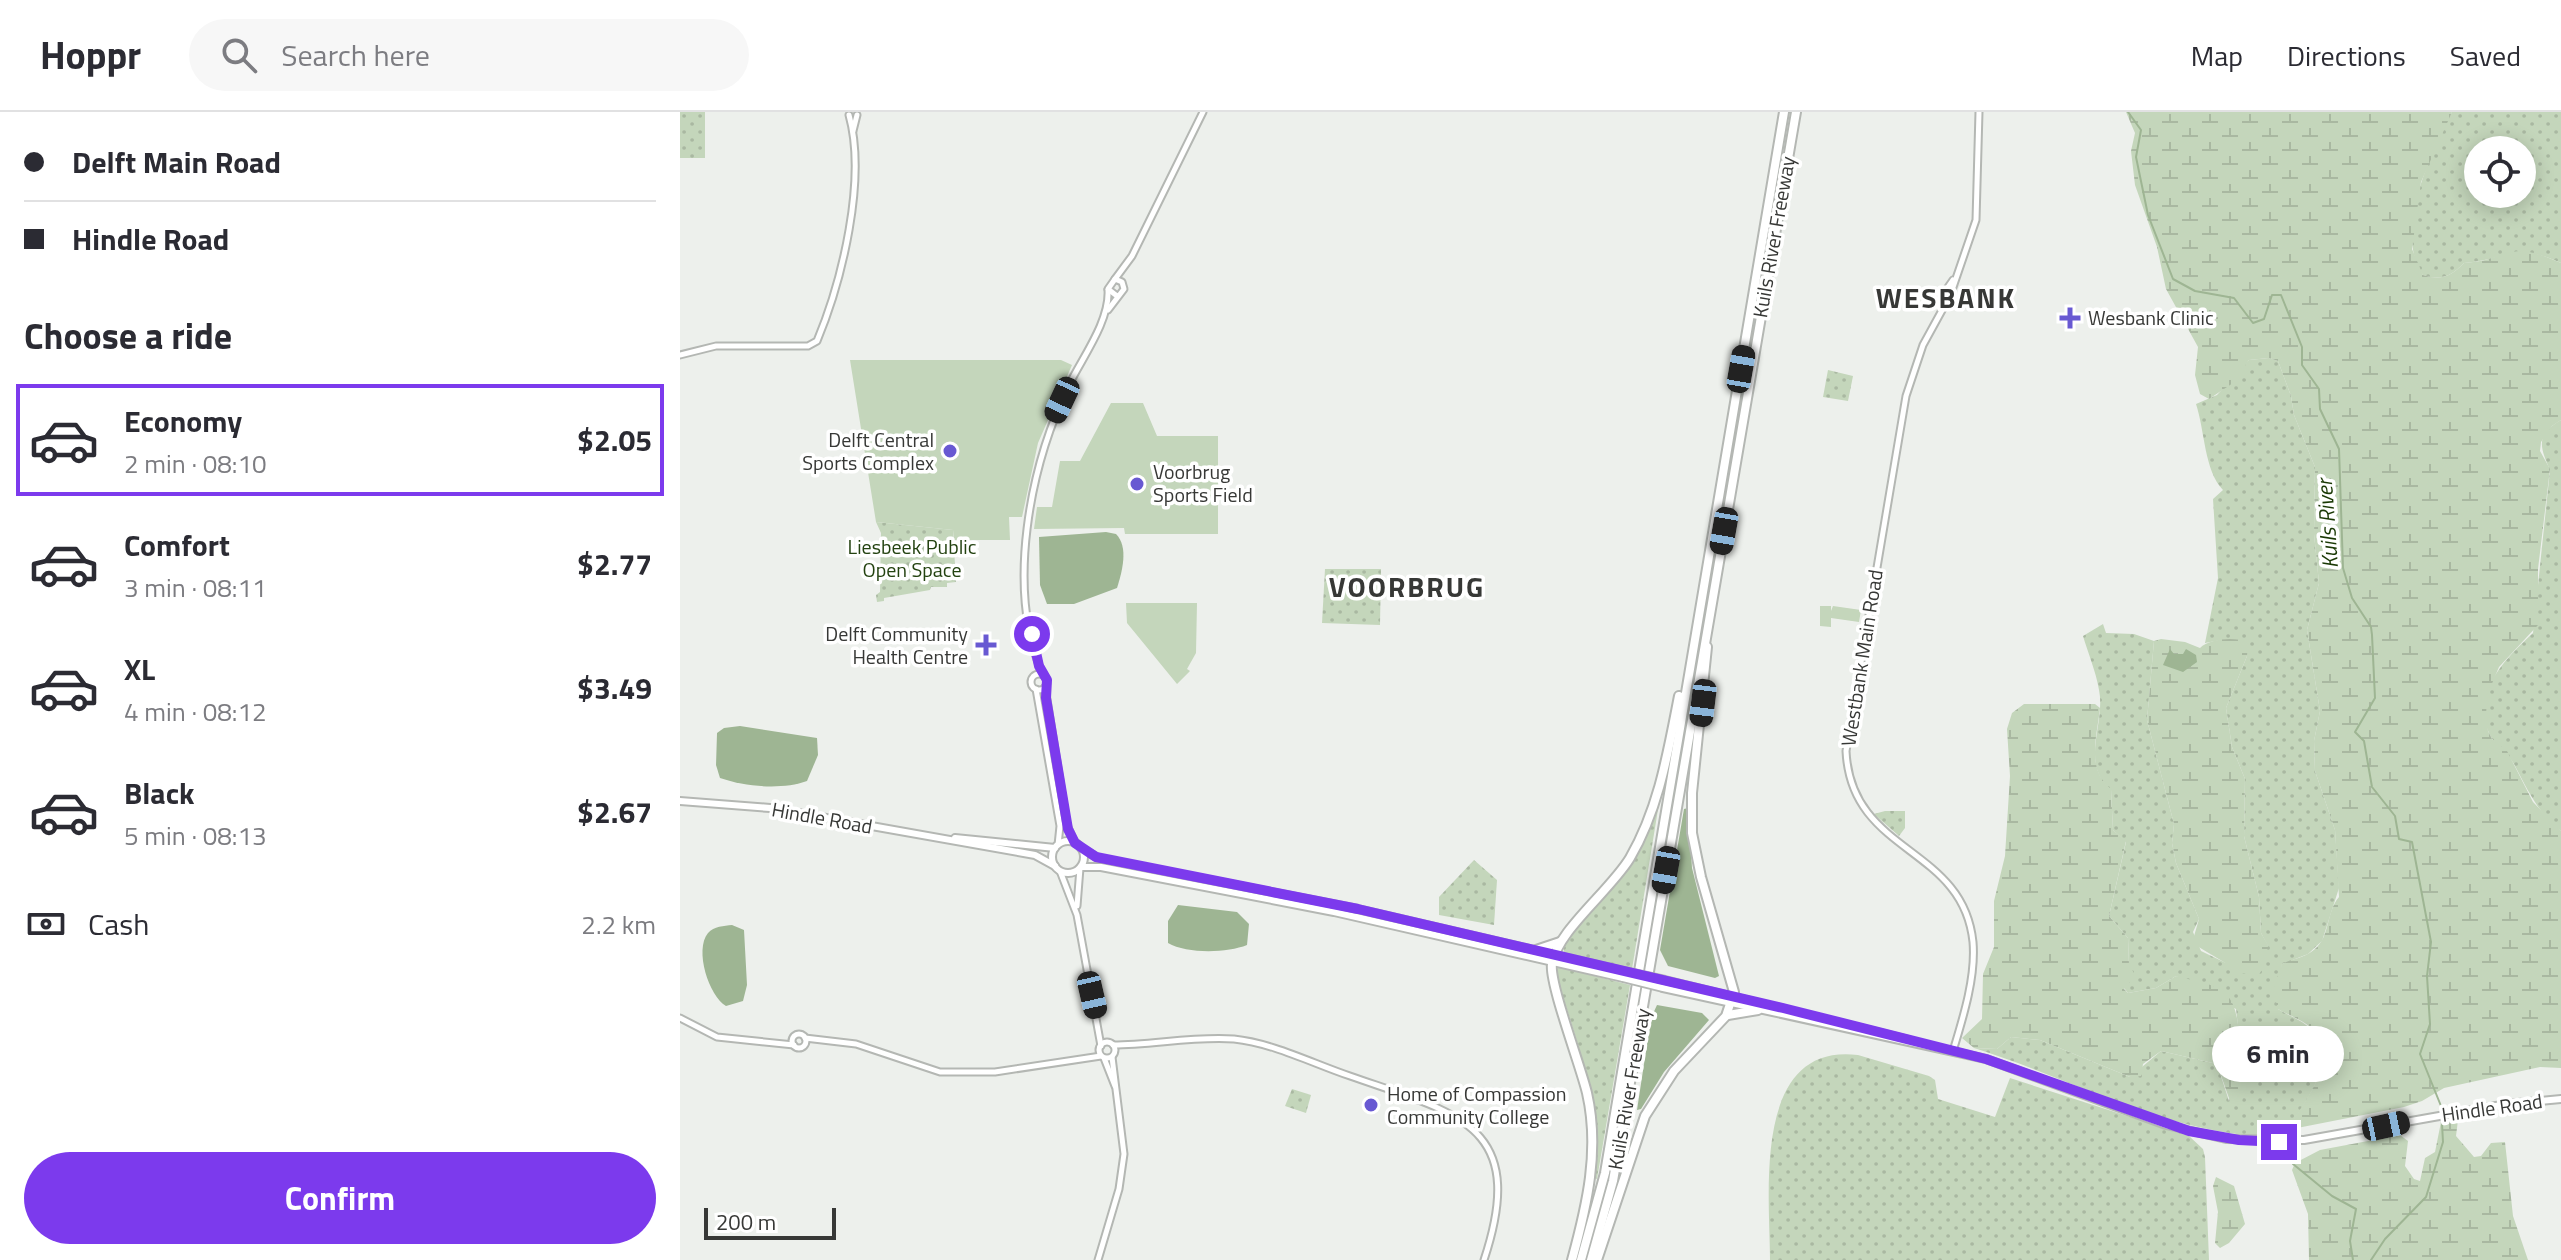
<!DOCTYPE html>
<meta charset="utf-8">
<style>
body{margin:0;font-family:"Titillium Web",sans-serif;background:#f7f7f7;color:#2b2b33;height:100vh;display:flex;flex-direction:column;font-size:30px;white-space:nowrap}
*{box-sizing:border-box;margin:0}
p{font-size:26px;color:#7c7c81}
.icon{flex:none;width:44px;height:44px;fill:none;stroke:currentColor;stroke-width:2;stroke-linecap:round;stroke-linejoin:round}
.map{position:relative;flex:1;overflow:hidden}
.drawer{display:flex;flex-direction:column;background:#fff;width:680px}
.drawer>*{flex:none}
.banner{display:grid;align-content:center;height:176px;padding:0 24px;background:#fff}
.buttons{position:absolute;left:1784px;top:24px;display:grid;gap:16px}
.buttons a{display:grid;place-items:center;width:72px;height:72px;border-radius:50%;background:#fff;box-shadow:0 4px 20px #0003;font-size:40px}
.scale{position:absolute;left:24px;bottom:20px;width:132px;box-sizing:border-box;padding-left:8px;border:4px solid #373836;border-top:0;font-size:22px;line-height:28px;white-space:nowrap;color:#373836;-webkit-text-stroke:6px #fff;paint-order:stroke}
.end{position:absolute;width:36px;height:36px;margin:-18px;border:10px solid #7c3aed;background:#fff;box-shadow:0 0 0 4px #fff}
.from{border-radius:50%}
.bubble{position:absolute;height:56px;border-radius:28px;background:#fff;box-shadow:0 4px 20px #0003;font-size:26px;font-weight:700;line-height:56px;text-align:center}
.car{position:absolute;width:24px;height:48px;margin:-24px -12px;border-radius:10px;box-shadow:0 0 6px 2px #0007;background:linear-gradient(#222 24%,#8ab4d8 0 40%,#222 0 76%,#8ab4d8 0 86%,#222 0)}
.banner b{display:flex;align-items:center;gap:28px;height:76px;font-size:30px}
.banner b+b{border-top:2px solid #e1e1e2}
.banner i{width:20px;height:20px;background:#2b2b33}
ul{padding:0;list-style:none}
li{display:flex;align-items:center;gap:24px;height:112px;margin:0 16px 12px;padding:0 8px;border:4px solid transparent;border-radius:0px}
li div{flex:1}
li b{display:block;font-size:30px}
li em{font-style:normal;font-weight:700}
li.on{border-color:#7c3aed}
li>.icon{width:72px;height:72px;stroke-width:1.5}
h2{padding:0 24px;font-size:36px;line-height:96px}
.pay{display:flex;align-items:center;gap:20px;height:88px;padding:0 24px;font-size:30px}
.pay p{margin-inline-start:auto}
.action{display:flex;gap:16px;margin-top:auto;padding:16px 24px}
.action a{flex:1;height:92px;border-radius:48px;background:#7c3aed;color:#fff;font-size:32px;font-weight:700;line-height:92px;text-align:center}
header{display:flex;align-items:center;gap:48px;box-sizing:border-box;height:112px;padding:0 40px;background:#fff;border-bottom:2px solid #e1e1e2}
header strong{font-size:38px}
nav{display:flex;gap:44px;margin-inline-start:auto;font-size:28px}
.search{width:560px;height:72px;background:#f7f7f7;display:flex;align-items:center;gap:20px;box-sizing:border-box;padding:0 28px;border-radius:44px;color:#7c7c81;font-size:30px}
main{display:flex;flex:1;min-height:0}
.map>svg:first-child{display:block}
.grass{fill:url(#grass-dots);fill-rule:evenodd}
.wetland{fill:url(#wetland-marsh)}
.pitch{fill:#c4d6bb}
.water{fill:#9eb593}
.lines{fill:none;stroke-linecap:round;stroke-linejoin:round}
.stream{stroke:#9eb593;stroke-width:2}
.tertiary-casing{stroke:#b4b7b3;stroke-width:9}
.secondary-casing{stroke:#b4b7b3;stroke-width:10}
.motorway-casing{stroke:#b4b7b3;stroke-width:12}
.tertiary{stroke:#fff;stroke-width:5}
.secondary{stroke:#fff;stroke-width:6}
.motorway{stroke:#fff;stroke-width:8}
.secondary-bridge-casing{stroke:#b4b7b3;stroke-width:10;stroke-linecap:butt}
.secondary-bridge{stroke:#fff;stroke-width:6}
.route{stroke:#7c3aed;stroke-width:10}
.poi-dot{fill:#6859d2;stroke:#fff;stroke-width:3}
.labels{text-anchor:middle;stroke-width:7;stroke-linejoin:round;paint-order:stroke}
.street-label{font-size:20px;fill:#373836;stroke:#fff}
.poi-label{font-size:20px;fill:#373836;stroke:#fff;text-anchor:start}
.park-label{font-size:20px;fill:#234210;stroke:#fff}
.water-label{font-size:22px;font-style:italic;fill:#1a3905;stroke:#fff}
.district-label{font-size:28px;font-weight:bold;letter-spacing:2px;fill:#373836;stroke:#fff}
</style>
<header>
<strong>Hoppr</strong>
<div class="search"><svg class="icon" aria-label="search" viewBox="0 0 24 24"><circle cx="10" cy="10" r="6"/><path d="M15 15l6 6"/></svg>Search here</div>
<nav><a>Map</a><a>Directions</a><a>Saved</a></nav>
</header>
<main>
<section class="drawer">
<div class="banner">
<b><i class="from"></i>Delft Main Road</b>
<b><i></i>Hindle Road</b>
</div>
<h2>Choose a ride</h2>
<ul>
<li class="on"><svg class="icon" aria-label="car" viewBox="0 0 24 24"><path d="M5 17H2v-5l4-1 3-4h7l3 4 3 1v5h-3M9 17h6M6 11h13"/><circle cx="7" cy="17" r="2"/><circle cx="17" cy="17" r="2"/></svg><div><b>Economy</b><p>2 min · 08:10</p></div><em>$2.05</em></li>
<li><svg class="icon" aria-label="car" viewBox="0 0 24 24"><path d="M5 17H2v-5l4-1 3-4h7l3 4 3 1v5h-3M9 17h6M6 11h13"/><circle cx="7" cy="17" r="2"/><circle cx="17" cy="17" r="2"/></svg><div><b>Comfort</b><p>3 min · 08:11</p></div><em>$2.77</em></li>
<li><svg class="icon" aria-label="car" viewBox="0 0 24 24"><path d="M5 17H2v-5l4-1 3-4h7l3 4 3 1v5h-3M9 17h6M6 11h13"/><circle cx="7" cy="17" r="2"/><circle cx="17" cy="17" r="2"/></svg><div><b>XL</b><p>4 min · 08:12</p></div><em>$3.49</em></li>
<li><svg class="icon" aria-label="car" viewBox="0 0 24 24"><path d="M5 17H2v-5l4-1 3-4h7l3 4 3 1v5h-3M9 17h6M6 11h13"/><circle cx="7" cy="17" r="2"/><circle cx="17" cy="17" r="2"/></svg><div><b>Black</b><p>5 min · 08:13</p></div><em>$2.67</em></li>
</ul>
<div class="pay"><svg class="icon" aria-label="cash" viewBox="0 0 24 24"><path d="M3 7h18v10H3z"/><circle cx="12" cy="12" r="2"/></svg>Cash<p>2.2 km</p></div>
<div class="action"><a>Confirm</a></div>
</section>
<div class="map">
<svg width="1881" height="1148" viewBox="0 0 1881 1148">
<defs>
<pattern id="grass-dots" width="8" height="8" patternUnits="userSpaceOnUse" patternTransform="scale(2)"><rect width="8" height="8" fill="#c4d6bb"/><path d="M2 2h.1M6 6h.1" fill="none" stroke="#a9b8a1" stroke-width="1.8" stroke-linecap="round"/></pattern>
<pattern id="wetland-marsh" width="20" height="14" patternUnits="userSpaceOnUse" patternTransform="scale(2)"><rect width="20" height="14" fill="#c4d6bb"/><path d="M1 5h8M5 5V1M11 12h8M15 12V8" fill="none" stroke="#a9b8a1"/></pattern>
</defs>
<rect width="100%" height="100%" fill="#edf0ec"/>
<g class="grass">
<rect x="0" y="0" width="25" height="46"/>
<path d="M1772 0H1881V151C1835 130 1825 148 1784 151 1771 164 1762 169 1743 163 1713 122 1751 39 1772 0ZM1798 38H1842V82H1798Z"/>
<path d="M1589 246 1598 249 1611 284 1614 303 1635 355 1634 422 1639 471 1627 518 1640 599 1634 629 1635 659 1655 718 1659 776 1642 829 1628 842 1602 852 1598 897C1608 903 1623 909 1631 917 1663 949 1619 997 1603 1025 1490 1025 1400 969 1294 936L1317 937 1331 925 1360 928 1450 965 1481 939 1537 952 1549 989 1561 940 1556 897 1496 864 1476 876 1448 881 1444 876 1449 852 1448 826 1429 804 1446 730 1433 718 1431 678C1399 651 1426 612 1419 578 1416 560 1408 541 1403 524L1423 512 1426 521 1454 522 1474 529 1467 608 1494 712 1492 731 1496 751 1519 807 1513 820 1521 839 1546 851 1588 834 1581 821 1579 785 1564 724 1565 667 1552 635 1546 596 1567 544 1541 528 1525 531 1538 466 1533 387 1543 378C1524 358 1525 319 1516 292L1537 283 1569 248Z"/>
<polygon points="1148,258 1173,264 1168,289 1143,285"/>
<path d="M1881 308V719C1860 704 1847 677 1835 654 1828 640 1815 635 1809 621 1790 581 1827 545 1853 521L1870 358C1860 335 1855 323 1881 308Z"/>
<polygon points="196,410 273,418 276,470 267,471 267,475 251,475 250,478 204,486 204,489 197,490 196,483 200,480 201,421"/>
<polygon points="645,457 701,457 700,513 642,511"/>
<polygon points="981,679 952,857 884,840 884,830 940,766"/>
<polygon points="1205,699 1225,699 1225,716 1219,724 1194,702"/>
<polygon points="794,748 817,768 814,813 759,803 759,785"/>
<path d="M879 855 950 873 917 1067 914 1066C924 994 895 927 875 859Z"/>
<path d="M1178 943 1249 964 1255 968 1258 987 1315 1005 1330 966 1509 1024 1523 1037 1525 1045 1529 1148H1090C1090 1083 1071 930 1178 943Z"/>
<polygon points="612,977 631,983 626,1001 605,994"/>
</g>
<g class="wetland">
<path d="M1446 0H1772L1741 70 1732 137 1743 163C1762 169 1771 164 1784 151 1831 148 1826 126 1881 151V308L1872 314 1861 330 1860 339 1870 357 1858 457V513L1819 555 1808 581 1806 601 1808 619 1812 627 1827 639 1853 690 1881 719V956L1860 955 1764 976 1742 989 1724 995 1607 1018C1622 992 1662 948 1631 916 1623 908 1608 903 1598 897L1593 878 1602 852C1611 847 1623 846 1631 840 1651 828 1645 801 1659 785L1655 718 1635 659 1634 629 1640 599 1627 518 1639 471 1634 422 1635 355 1614 303 1611 284 1598 249 1589 246 1569 248 1553 271 1529 287 1520 282 1515 263 1518 235 1486 177 1477 135 1455 73 1451 39 1455 21Z"/>
<path d="M1481 527 1505 530 1520 536C1530 526 1555 525 1568 530L1567 544 1546 596 1552 635 1565 667 1564 724 1579 785 1581 821 1588 833 1585 853 1578 864 1562 861 1512 831 1519 807 1496 751 1492 731 1494 712 1467 608 1474 529Z"/>
<path d="M1344 592H1415L1420 596C1417 625 1406 657 1431 677L1433 718 1446 729 1429 804 1448 826 1449 852 1455 863 1444 877 1448 881 1476 876 1496 864C1510 868 1534 871 1545 881 1565 901 1552 931 1572 951L1561 993 1550 989 1537 952 1481 939 1463 952 1461 964 1450 965 1360 928 1331 925 1317 937 1294 936 1282 926 1302 907 1303 862 1314 835V789L1325 744 1330 664 1327 617 1332 601Z"/>
<polygon points="1778,1008 1776,1024 1794,1045 1801,1044 1811,1031 1825,1030 1833,1104 1848,1148 1629,1148 1628,1102 1612,1058 1615,1051 1640,1038 1720,1023 1728,1029 1725,1054 1734,1067 1740,1069 1745,1046 1755,1040 1761,1010"/>
<polygon points="1536,1065 1554,1074 1565,1112 1549,1131 1540,1136 1535,1131 1538,1100 1533,1074"/>
</g>
<g class="pitch">
<polygon points="170,248 381,248 392,253 358,331 342,405 329,405 330,428 274,428 273,418 196,410"/>
<polygon points="431,291 463,291 477,324 538,324 538,422 445,422 444,416 354,417 357,395 372,395 380,349 400,349"/>
<polygon points="446,491 517,491 516,541 507,557 510,559 497,572 447,511"/>
<polygon points="1140,494 1151,494 1151,499 1153,494 1181,498 1179,510 1151,506 1151,515 1140,514"/>
</g>
<g class="water">
<path d="M426 420 436 422C449 435 442 460 437 476L394 492H367L360 473 359 425Z"/>
<polygon points="1490,537 1494,542 1503,542 1506,537 1516,543 1517,550 1503,560 1483,553"/>
<path d="M60 614 137 626 138 643 127 669C102 678 66 675 40 666L36 653 37 621 44 616Z"/>
<polygon points="1008,696 1012,756 1039,864 1035,866 988,854 980,838 1004,697"/>
<path d="M498 793 557 800 569 812 567 833C547 841 507 842 488 831V809Z"/>
<path d="M52 813 64 818 67 873 63 889 46 894C29 884 14 838 28 821 34 814 44 814 52 813Z"/>
<polygon points="977,893 1022,901 1029,908 984,960 961,997 957,998 971,906"/>
</g>
<g class="lines">
<g class="stream">
<polyline points="1448,0 1461,18 1456,45 1468,103 1493,167 1515,179 1554,186 1573,211 1584,207 1592,183 1601,183 1622,235 1622,253 1639,277 1640,297 1659,337 1663,456 1672,486 1691,515 1692,523 1695,586 1675,620 1684,629 1692,675 1715,704 1719,727 1732,730 1751,830 1747,864 1750,912 1740,942 1761,994 1763,1030 1746,1085 1705,1127 1691,1148"/>
<polyline points="1613,1052 1652,1084 1676,1097 1670,1129 1673,1148"/>
</g>
<defs>
<g id="tertiary">
<polyline points="173,19 177,3"/>
<polyline points="435,167 452,144 523,0"/>
<polyline points="1264,181 1273,168"/>
<circle cx="1266" cy="186" r="5"/>
<polyline points="1270,184 1296,108 1299,0"/>
<path d="M1266 191 1243 233 1226 284 1166 639C1171 743 1283 733 1293 830 1296 865 1283 906 1273 939"/>
<polyline points="428,198 444,177 442,170 435,167 428,177 437,184"/>
<path d="M0 243 36 234H128L137 229C162 169 187 67 169 3"/>
<circle cx="359" cy="570" r="8"/>
<path d="M363 563C325 477 350 354 389 273 402 246 430 209 428 178"/>
<polyline points="365,575 387,713 395,731"/>
<polyline points="356,577 380,714 378,733"/>
<polyline points="380,759 397,803 421,934"/>
<polyline points="397,794 400,756"/>
<polyline points="0,906 37,925 114,933"/>
<circle cx="119" cy="929" r="7"/>
<polyline points="125,926 176,932 260,960 315,960 421,944"/>
<circle cx="427" cy="938" r="8"/>
<path d="M433 933C473 933 513 924 554 927 593 931 634 952 670 964 778 1002 849 1012 804 1148"/>
<polyline points="424,946 435,974"/>
<polyline points="418,1148 439,1077 444,1042 432,945"/>
</g>
<g id="secondary">
<polyline points="0,689 90,696 355,743 375,754"/>
<polyline points="275,726 375,736"/>
<circle cx="388" cy="745" r="16"/>
<polyline points="401,736 420,747 678,797 944,859"/>
<polyline points="401,755 421,755 654,800 943,866"/>
<polyline points="985,868 1229,928"/>
<polyline points="983,876 1306,947 1486,1013 1546,1027 1624,1028 1827,992 1881,987"/>
</g>
<g id="motorway">
<polyline points="856,838 880,830"/>
<polyline points="1048,903 1078,898"/>
<path d="M892 1148C907 1093 920 1038 907 981 901 955 869 871 872 852 877 819 930 779 950 746 979 696 988 640 999 584"/>
<polyline points="901,1148 925,1061 1104,0"/>
<polyline points="911,1148 933,1069 946,994 1116,0"/>
<polyline points="917,1148 965,1004 994,959 1046,904 1054,880 1021,765 1012,721 1012,681 1027,535"/>
</g>
</defs>
<use href="#tertiary" class="tertiary-casing"/>
<use href="#secondary" class="secondary-casing"/>
<use href="#motorway" class="motorway-casing"/>
<use href="#tertiary" class="tertiary"/>
<use href="#secondary" class="secondary"/>
<use href="#motorway" class="motorway"/>
<defs>
<g id="secondary-bridge">
<polyline points="944,859 985,868"/>
<polyline points="943,866 983,876"/>
</g>
</defs>
<use href="#secondary-bridge" class="secondary-bridge-casing"/>
<use href="#secondary-bridge" class="secondary-bridge"/>
</g>
<g class="lines">
<polyline class="route" points="352,522 359,554 367,568 366,586 388,717 395,731 416,745 678,797 1103,896 1306,947 1509,1019 1559,1028 1599,1030"/>
</g>
<g class="poi-dot">
<path d="M1386 194h8v8h8v8h-8v8h-8v-8h-8v-8h8z"/>
<circle cx="270" cy="339" r="8"/>
<circle cx="457" cy="372" r="8"/>
<path d="M302 521h8v8h8v8h-8v8h-8v-8h-8v-8h8z"/>
<circle cx="691" cy="993" r="8"/>
</g>
<g class="labels">
<g class="street-label">
<text transform="translate(1094 125) rotate(-80)" y="7">Kuils River Freeway</text>
<text transform="translate(1182 546) rotate(-81)" y="7">Westbank Main Road</text>
<text transform="translate(142 706) rotate(10)" y="7">Hindle Road</text>
<text transform="translate(949 977) rotate(-80)" y="7">Kuils River Freeway</text>
<text transform="translate(1812 996) rotate(-8)" y="7">Hindle Road</text>
</g>
<g class="poi-label">
<text x="1408" y="213">Wesbank Clinic</text>
<text x="254" y="335" text-anchor="end">Delft Central<tspan x="254" dy="23">Sports Complex</tspan></text>
<text x="473" y="367">Voorbrug<tspan x="473" dy="23">Sports Field</tspan></text>
<text x="288" y="529" text-anchor="end">Delft Community<tspan x="288" dy="23">Health Centre</tspan></text>
<text x="707" y="989">Home of Compassion<tspan x="707" dy="23">Community College</tspan></text>
</g>
<g class="park-label">
<text x="232" y="442">Liesbeek Public<tspan x="232" dy="23">Open Space</tspan></text>
</g>
<g class="water-label">
<text transform="translate(1647 412) rotate(-94)" y="8">Kuils River</text>
</g>
<g class="district-label">
<text x="1266" y="196">WESBANK</text>
<text x="727" y="485">VOORBRUG</text>
</g>
</g>
</svg>
<div class="buttons">
<a><svg class="icon" aria-label="locate" viewBox="0 0 24 24"><circle cx="12" cy="12" r="6"/><path d="M12 2v4M12 18v4M2 12h4M18 12h4"/></svg></a>
</div>
<div class="scale">200 m</div>
<i class="end from" style="left:352px;top:522px"></i>
<i class="end" style="left:1599px;top:1030px"></i>
<div class="bubble" style="left:1532px;top:914px;width:132px">6 min</div>
<i class="car" style="left:1061px;top:257px;rotate:10deg"></i>
<i class="car" style="left:382px;top:288px;rotate:205deg"></i>
<i class="car" style="left:1044px;top:419px;rotate:190deg"></i>
<i class="car" style="left:1023px;top:591px;rotate:187deg"></i>
<i class="car" style="left:986px;top:758px;rotate:190deg"></i>
<i class="car" style="left:412px;top:883px;rotate:167deg"></i>
<i class="car" style="left:1706px;top:1014px;rotate:78deg"></i>
</div>
</main>
